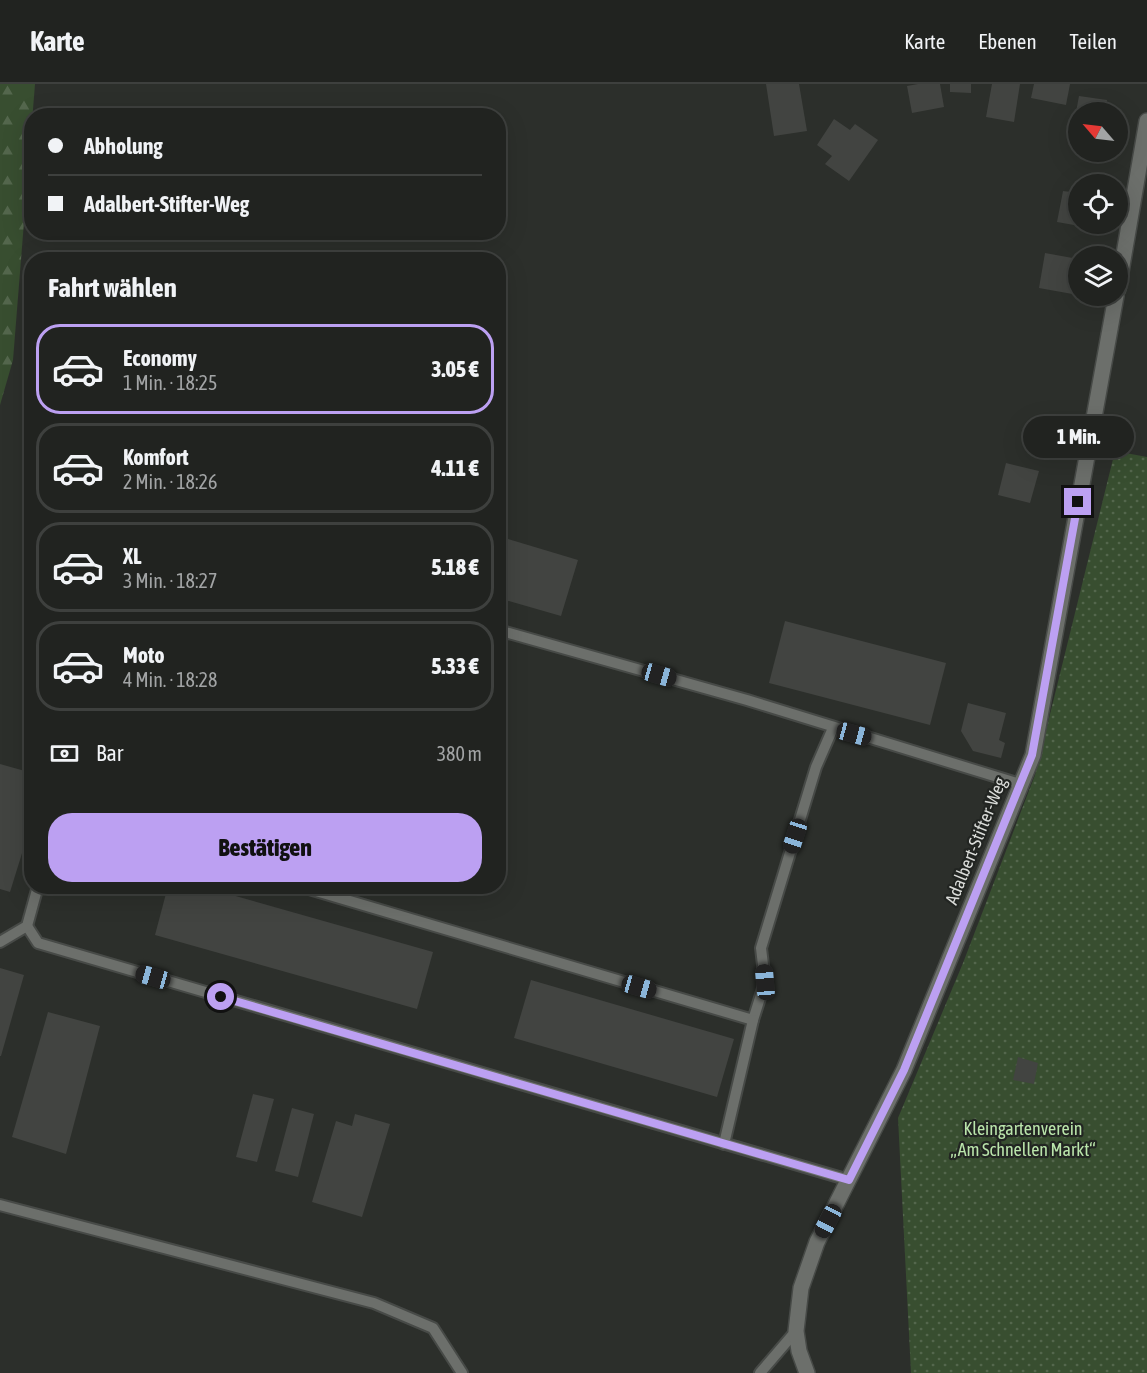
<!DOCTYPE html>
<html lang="de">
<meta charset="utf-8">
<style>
body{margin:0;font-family:"Asap Condensed",sans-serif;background:#2d2f2d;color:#f1f3f6;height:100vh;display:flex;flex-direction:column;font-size:22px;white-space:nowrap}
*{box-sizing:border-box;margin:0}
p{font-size:20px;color:#a2a4a5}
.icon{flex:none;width:33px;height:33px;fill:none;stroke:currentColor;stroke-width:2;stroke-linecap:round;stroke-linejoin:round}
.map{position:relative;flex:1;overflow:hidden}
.side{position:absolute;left:24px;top:168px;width:482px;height:642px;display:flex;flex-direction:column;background:#212320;border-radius:24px;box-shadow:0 6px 24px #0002,0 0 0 2px #3e403e}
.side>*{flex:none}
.guide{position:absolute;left:24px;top:24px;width:482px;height:132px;border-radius:24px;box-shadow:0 6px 24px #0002,0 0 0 2px #3e403e;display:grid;align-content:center;height:132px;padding:0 24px;background:#212320}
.needle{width:39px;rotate:298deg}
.controls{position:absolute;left:1068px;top:18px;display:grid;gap:12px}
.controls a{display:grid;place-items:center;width:60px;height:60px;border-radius:50%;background:#212320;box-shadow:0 6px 24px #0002,0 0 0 2px #3e403e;font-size:30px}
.end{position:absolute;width:27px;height:27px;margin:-14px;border:8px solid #bca0f2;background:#111;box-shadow:0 0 0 3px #111}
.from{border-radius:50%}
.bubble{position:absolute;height:42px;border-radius:21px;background:#212320;box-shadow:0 6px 24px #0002,0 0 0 2px #3e403e;font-size:20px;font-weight:800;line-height:42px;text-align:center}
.car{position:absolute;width:18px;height:36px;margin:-18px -9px;border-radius:8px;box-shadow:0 0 4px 2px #0007;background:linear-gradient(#222 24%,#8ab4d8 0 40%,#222 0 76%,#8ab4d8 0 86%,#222 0)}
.guide b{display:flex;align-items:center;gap:21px;height:57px;font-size:22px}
.guide b+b{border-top:2px solid #3e403e}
.guide i{width:15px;height:15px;background:#f1f3f6}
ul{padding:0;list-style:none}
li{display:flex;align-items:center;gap:18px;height:90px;margin:0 12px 9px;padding:0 12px;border:3px solid #3e403e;border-radius:24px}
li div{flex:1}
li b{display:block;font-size:22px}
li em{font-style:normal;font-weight:800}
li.current{border-color:#bca0f2}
li>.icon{width:54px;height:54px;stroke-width:1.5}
h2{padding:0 24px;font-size:27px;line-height:72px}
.pay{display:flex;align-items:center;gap:15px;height:66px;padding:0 24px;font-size:22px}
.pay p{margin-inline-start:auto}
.cta{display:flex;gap:12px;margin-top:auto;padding:12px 24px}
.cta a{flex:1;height:69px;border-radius:24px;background:#bca0f2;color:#111;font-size:24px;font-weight:800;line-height:69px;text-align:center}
header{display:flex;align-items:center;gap:36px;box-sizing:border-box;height:84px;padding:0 30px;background:#212320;border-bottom:2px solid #3e403e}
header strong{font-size:28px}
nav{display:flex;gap:33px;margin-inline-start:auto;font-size:21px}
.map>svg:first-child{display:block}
.forest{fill:url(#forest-firs)}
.garden{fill:url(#garden-dots)}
.building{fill:#424441}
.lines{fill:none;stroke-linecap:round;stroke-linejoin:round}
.service-casing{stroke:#474a47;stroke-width:14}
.minor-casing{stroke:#474a47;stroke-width:18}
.service{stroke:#6c6f6b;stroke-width:10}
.minor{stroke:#6c6f6b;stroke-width:15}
.route{stroke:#bca0f2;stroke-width:8}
.labels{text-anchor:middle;stroke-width:4.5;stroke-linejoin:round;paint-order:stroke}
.street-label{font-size:18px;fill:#dadcd9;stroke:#222522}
.park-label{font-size:18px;fill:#bae5ab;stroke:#222522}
</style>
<header>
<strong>Karte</strong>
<nav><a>Karte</a><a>Ebenen</a><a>Teilen</a></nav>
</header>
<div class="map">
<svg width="1147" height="1289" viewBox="0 0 1147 1289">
<defs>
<pattern id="forest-firs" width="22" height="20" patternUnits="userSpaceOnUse" patternTransform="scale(1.5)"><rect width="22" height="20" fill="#384e30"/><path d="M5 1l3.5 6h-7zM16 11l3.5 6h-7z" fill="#54674d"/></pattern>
<pattern id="garden-dots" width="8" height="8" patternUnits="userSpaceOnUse" patternTransform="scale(1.5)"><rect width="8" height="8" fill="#384e30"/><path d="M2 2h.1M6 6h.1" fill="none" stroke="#54674d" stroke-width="1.8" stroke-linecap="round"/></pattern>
</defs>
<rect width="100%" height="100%" fill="#2c2f2b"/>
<polygon class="forest" points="0,0 35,0 13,276 0,321"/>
<polygon class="garden" points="1115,367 1147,373 1147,1289 911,1289 898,1034 963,879 1035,691"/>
<g class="building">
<polygon points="766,0 799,0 807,47 774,52"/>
<polygon points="918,0 940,0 944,23 912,29 907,2"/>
<polygon points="950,0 971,0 971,9 950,8"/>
<polygon points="992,0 1020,0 1014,38 986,33"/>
<polygon points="1034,0 1070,0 1066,21 1031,14"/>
<polygon points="1079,12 1107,16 1105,28 1078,28 1078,40 1074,39"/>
<polygon points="834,35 850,46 855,40 878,56 849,97 825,80 832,72 817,61"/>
<polygon points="1063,107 1078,109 1078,140 1091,140 1091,144 1057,138"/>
<polygon points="1045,169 1078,175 1078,211 1039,204"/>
<polygon points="1006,379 1039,387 1030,419 998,411"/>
<polygon points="498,452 578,476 561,532 498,514"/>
<polygon points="785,537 946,579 930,641 769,599"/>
<polygon points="31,579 32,579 32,599 26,597"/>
<polygon points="968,619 1006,629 999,656 1005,659 1001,674 973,667 961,647"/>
<polygon points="0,680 32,689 32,737 10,808 0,805"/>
<polygon points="168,802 200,802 433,868 417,925 155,851"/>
<polygon points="0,884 24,891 1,972 0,972"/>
<polygon points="531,896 734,955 717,1013 514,954"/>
<polygon points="48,928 100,942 66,1070 12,1053"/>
<polygon points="1018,973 1038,979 1034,1000 1013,996"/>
<polygon points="253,1010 274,1015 257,1078 236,1073"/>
<polygon points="292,1024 314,1030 298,1093 275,1087"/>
<polygon points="355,1030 390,1040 362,1133 312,1118 336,1037 352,1042"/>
</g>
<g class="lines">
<defs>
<g id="service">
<polyline points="498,546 747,616 1020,700"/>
<polyline points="299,802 753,936 765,898 761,864 816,683 833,644"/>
<polyline points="27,842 38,859 849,1096"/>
<polyline points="0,858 27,842 38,802"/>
<polyline points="724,1060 753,936"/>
<polyline points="0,1121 374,1219 433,1244 462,1289"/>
<polyline points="760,1289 796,1247"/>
</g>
<g id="minor">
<polyline points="1118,205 1147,37"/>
<polyline points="807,1289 799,1267 796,1247 801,1204 817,1158 904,986 1033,671 1116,212"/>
</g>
</defs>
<use href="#service" class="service-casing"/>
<use href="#minor" class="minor-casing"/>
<use href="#service" class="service"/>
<use href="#minor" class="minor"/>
</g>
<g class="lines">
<polyline class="route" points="221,913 849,1096 904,986 1032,671 1078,418"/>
</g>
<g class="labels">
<g class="street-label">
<text transform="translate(976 757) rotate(-68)" y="6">Adalbert-Stifter-Weg</text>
</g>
<g class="park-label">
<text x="1023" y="1051">Kleingartenverein<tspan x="1023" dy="21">„Am Schnellen Markt“</tspan></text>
</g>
</g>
</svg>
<div class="controls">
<a><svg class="needle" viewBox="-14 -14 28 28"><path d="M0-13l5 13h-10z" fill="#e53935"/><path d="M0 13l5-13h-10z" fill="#a2a4a5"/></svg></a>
<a><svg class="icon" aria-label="locate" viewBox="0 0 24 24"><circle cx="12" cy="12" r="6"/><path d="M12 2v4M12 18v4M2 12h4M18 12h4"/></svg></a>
<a><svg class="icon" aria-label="layers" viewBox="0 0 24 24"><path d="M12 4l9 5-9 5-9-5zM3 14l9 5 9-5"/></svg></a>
</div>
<i class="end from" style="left:221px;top:913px"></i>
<i class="end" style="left:1078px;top:418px"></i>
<div class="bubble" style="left:1023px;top:332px;width:111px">1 Min.</div>
<i class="car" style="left:659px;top:591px;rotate:106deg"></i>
<i class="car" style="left:854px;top:650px;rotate:105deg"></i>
<i class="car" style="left:795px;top:752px;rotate:198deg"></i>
<i class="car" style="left:153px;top:893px;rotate:286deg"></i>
<i class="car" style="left:765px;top:898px;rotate:355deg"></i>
<i class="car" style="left:639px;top:903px;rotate:106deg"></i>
<i class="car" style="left:828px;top:1137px;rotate:208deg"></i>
<div class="guide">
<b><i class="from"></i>Abholung</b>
<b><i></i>Adalbert-Stifter-Weg</b>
</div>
<section class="side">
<h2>Fahrt wählen</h2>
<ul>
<li class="current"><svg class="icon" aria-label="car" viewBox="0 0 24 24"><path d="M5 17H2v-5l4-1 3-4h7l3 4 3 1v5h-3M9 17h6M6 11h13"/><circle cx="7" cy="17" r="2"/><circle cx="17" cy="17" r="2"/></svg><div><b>Economy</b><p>1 Min. · 18:25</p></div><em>3.05 €</em></li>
<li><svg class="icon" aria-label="car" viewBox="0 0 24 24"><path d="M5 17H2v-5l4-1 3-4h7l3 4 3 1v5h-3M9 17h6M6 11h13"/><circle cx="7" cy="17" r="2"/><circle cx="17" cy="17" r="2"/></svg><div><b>Komfort</b><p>2 Min. · 18:26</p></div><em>4.11 €</em></li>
<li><svg class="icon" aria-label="car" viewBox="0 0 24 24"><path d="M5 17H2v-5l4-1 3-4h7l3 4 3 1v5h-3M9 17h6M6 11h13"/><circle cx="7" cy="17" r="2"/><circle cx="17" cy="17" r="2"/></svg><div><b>XL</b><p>3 Min. · 18:27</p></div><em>5.18 €</em></li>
<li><svg class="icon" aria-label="car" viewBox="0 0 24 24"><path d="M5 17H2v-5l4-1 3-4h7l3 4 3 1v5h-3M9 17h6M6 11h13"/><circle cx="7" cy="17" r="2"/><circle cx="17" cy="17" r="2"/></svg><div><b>Moto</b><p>4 Min. · 18:28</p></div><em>5.33 €</em></li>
</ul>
<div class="pay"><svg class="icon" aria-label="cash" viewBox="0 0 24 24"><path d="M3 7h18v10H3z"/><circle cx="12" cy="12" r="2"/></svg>Bar<p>380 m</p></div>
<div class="cta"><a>Bestätigen</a></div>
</section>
</div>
